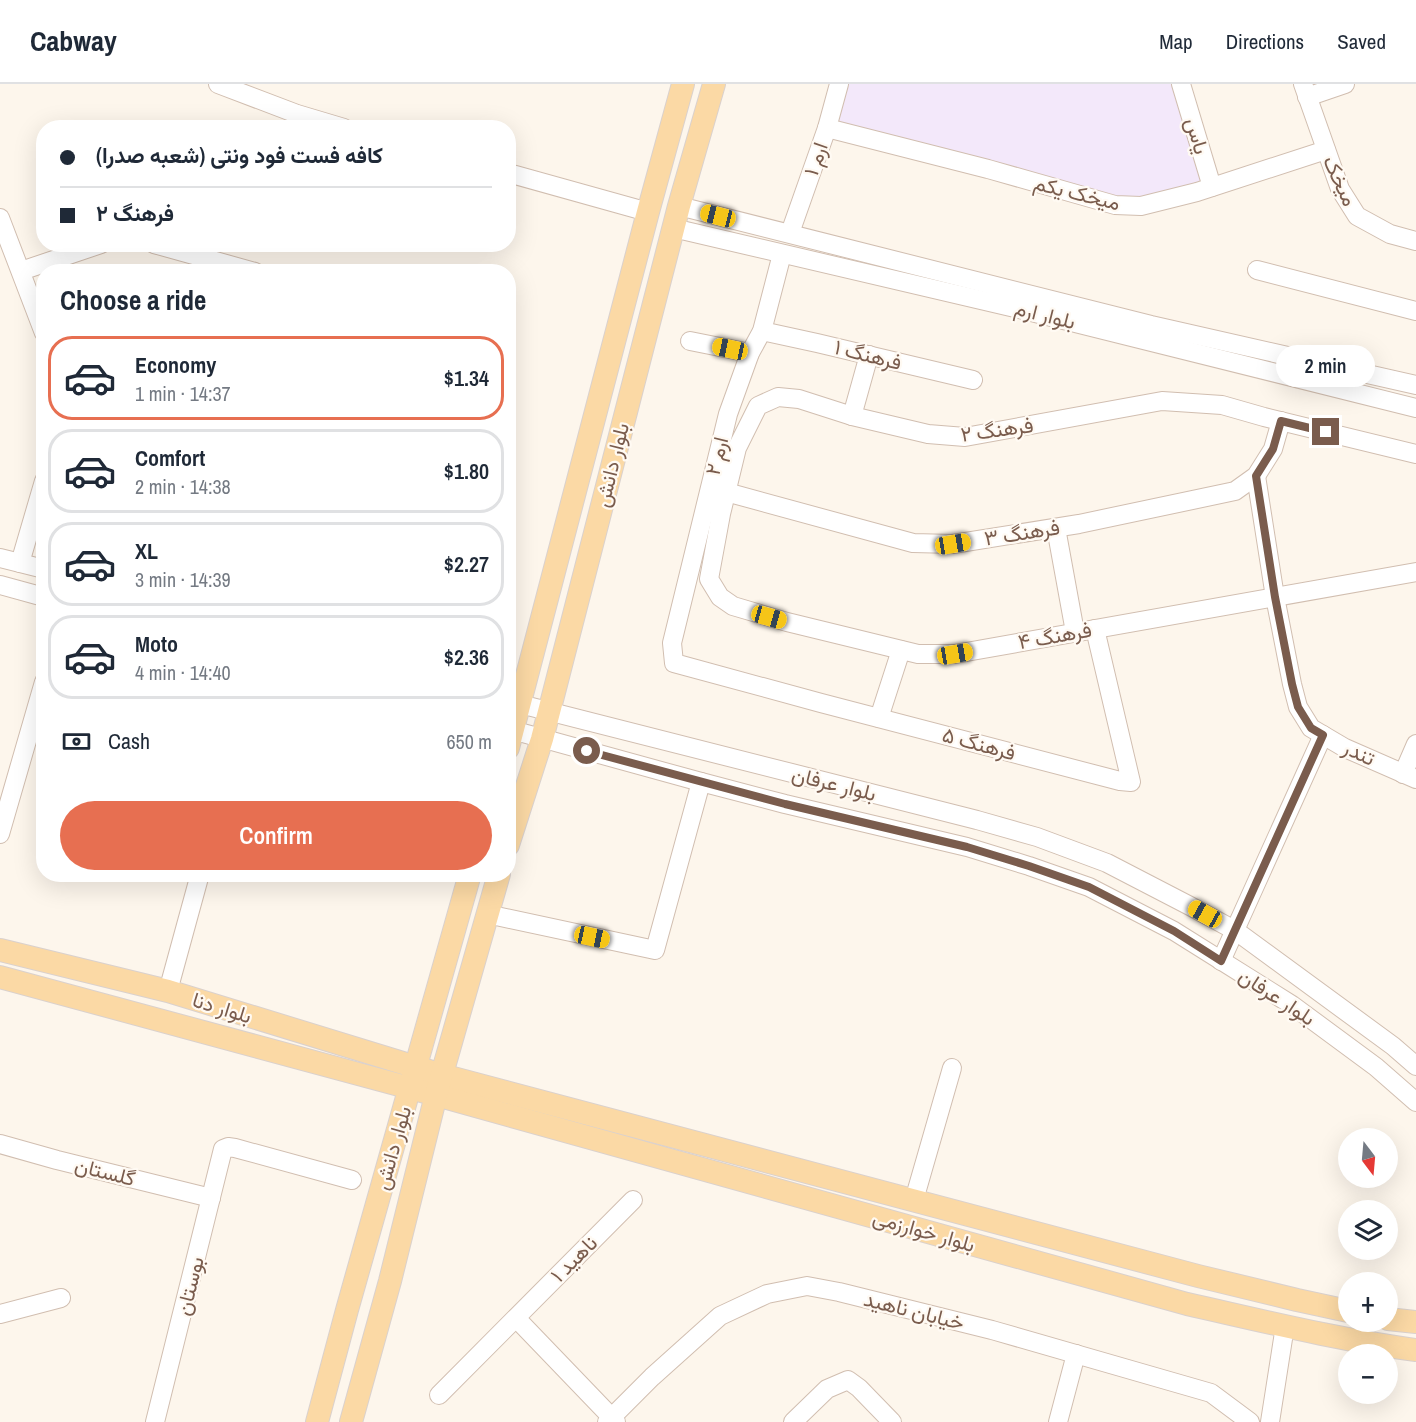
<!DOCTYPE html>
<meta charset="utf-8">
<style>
body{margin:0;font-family:"Archivo Narrow",Vazirmatn,sans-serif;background:#f2f2f3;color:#1f2937;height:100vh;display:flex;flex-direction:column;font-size:22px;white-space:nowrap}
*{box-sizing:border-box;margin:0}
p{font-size:20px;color:#747a83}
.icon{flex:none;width:33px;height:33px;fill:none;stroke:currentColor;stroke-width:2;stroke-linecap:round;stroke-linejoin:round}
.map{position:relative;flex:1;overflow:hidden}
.sheet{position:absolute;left:36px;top:180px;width:480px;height:618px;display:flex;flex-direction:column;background:#fff;border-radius:24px;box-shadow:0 6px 24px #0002}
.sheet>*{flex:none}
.guide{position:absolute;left:36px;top:36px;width:480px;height:132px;border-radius:24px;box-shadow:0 6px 24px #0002;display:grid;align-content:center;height:132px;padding:0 24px;background:#fff}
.needle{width:39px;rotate:164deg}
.fabs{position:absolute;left:1338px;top:1044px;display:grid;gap:12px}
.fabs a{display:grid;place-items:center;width:60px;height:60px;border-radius:50%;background:#fff;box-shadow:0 6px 24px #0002;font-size:30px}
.end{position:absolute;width:27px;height:27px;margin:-14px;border:8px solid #7a5c4d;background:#fff;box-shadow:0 0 0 3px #fff}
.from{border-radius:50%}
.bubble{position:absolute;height:42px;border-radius:21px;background:#fff;box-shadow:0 6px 24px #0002;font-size:20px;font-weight:600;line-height:42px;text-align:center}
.car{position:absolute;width:18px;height:36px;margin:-18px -9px;border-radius:8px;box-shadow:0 0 4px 2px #0007;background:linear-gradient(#f5c518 24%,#345 0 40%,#f5c518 0 76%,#345 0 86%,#f5c518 0)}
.guide b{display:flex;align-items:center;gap:21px;height:57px;font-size:22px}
.guide b+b{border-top:2px solid #e0e1e3}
.guide i{width:15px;height:15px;background:#1f2937}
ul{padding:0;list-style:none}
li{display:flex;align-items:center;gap:18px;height:84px;margin:0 12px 9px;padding:0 12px;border:3px solid #e0e1e3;border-radius:24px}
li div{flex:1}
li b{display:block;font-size:22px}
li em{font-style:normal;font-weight:600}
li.active{border-color:#e76f51}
li>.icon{width:54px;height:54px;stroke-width:1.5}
h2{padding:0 24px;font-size:27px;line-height:72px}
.pay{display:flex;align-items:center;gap:15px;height:66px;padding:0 24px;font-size:22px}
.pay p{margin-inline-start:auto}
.action{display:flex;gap:12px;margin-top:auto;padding:12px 24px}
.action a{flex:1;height:69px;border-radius:36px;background:#e76f51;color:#fff;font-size:24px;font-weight:600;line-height:69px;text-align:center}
header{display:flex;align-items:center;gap:36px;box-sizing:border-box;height:84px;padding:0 30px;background:#fff;border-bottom:2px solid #e0e1e3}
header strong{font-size:28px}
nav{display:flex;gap:33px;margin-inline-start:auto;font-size:21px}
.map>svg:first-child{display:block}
.education{fill:#f3e8fa}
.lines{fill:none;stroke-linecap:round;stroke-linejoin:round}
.minor-casing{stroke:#d1beb0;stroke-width:20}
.major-casing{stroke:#dad1cd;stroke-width:24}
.minor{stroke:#fff;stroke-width:18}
.major{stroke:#fbd9a5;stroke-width:22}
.route{stroke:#7a5c4d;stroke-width:8}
.labels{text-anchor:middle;stroke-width:4.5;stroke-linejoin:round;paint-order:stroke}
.street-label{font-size:21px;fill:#7a5c4d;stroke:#fffaf3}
</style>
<header>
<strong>Cabway</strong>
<nav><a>Map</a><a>Directions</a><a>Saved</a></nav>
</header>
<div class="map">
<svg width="1416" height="1338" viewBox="0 0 1416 1338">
<rect width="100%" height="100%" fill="#fdf6ec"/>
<polygon class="education" points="849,0 1174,0 1203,98 1150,114 1125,116 837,42"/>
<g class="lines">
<defs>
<g id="minor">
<polyline points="218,0 297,30 344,44"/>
<polyline points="1181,0 1212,103"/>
<polyline points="1303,0 1340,105 1357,132 1390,150 1416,157"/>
<polyline points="1307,13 1345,0"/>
<polyline points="827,44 988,85 1115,121 1141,122 1197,108 1326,66"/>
<polyline points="508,89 648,128"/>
<polyline points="679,122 1151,241 1416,301"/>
<polyline points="0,134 44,249"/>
<polyline points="673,144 1015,224 1416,324"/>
<polyline points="790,149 827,44 839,0"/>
<polyline points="154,160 255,188"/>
<polyline points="782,170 762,247 750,269 728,330 672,559 674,579 821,619 1120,697 1131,698 1095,545"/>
<polyline points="1257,186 1416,227"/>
<polyline points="21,187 101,160"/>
<polyline points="762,247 817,259 973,296"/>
<polyline points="690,257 750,269"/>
<polyline points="852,332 869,271"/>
<polyline points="1416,370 1264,333 1222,321 1162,317 965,353 928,350 852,332 799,315 778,313 758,322 737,364 721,430 709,495 720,513 733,522 787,538 918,570 955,570 1416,488"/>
<polyline points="1256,392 1275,513 1292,600 1298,623 1311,644 1345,664 1416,695"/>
<polyline points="715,405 913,459 953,460 1079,440 1235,407 1256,392 1273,365 1281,337"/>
<polyline points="1056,444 1075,548"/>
<polyline points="0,474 44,485"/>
<polyline points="20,479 44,397"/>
<polyline points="0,501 44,513"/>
<polyline points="508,617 977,736 1037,753 1107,779 1190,822 1236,847 1393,962 1416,982"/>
<polyline points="879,634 901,566"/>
<polyline points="508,645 701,698 785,720 967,763 1029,782 1089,803 1174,847 1292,921 1376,983 1416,1018"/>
<polyline points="1403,690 1416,660"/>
<polyline points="0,750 44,598"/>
<polyline points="487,830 655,866 701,698"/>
<polyline points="1221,877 1323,651"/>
<polyline points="168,907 200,790"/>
<polyline points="0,1060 57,1076 211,1114"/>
<polyline points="914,1116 952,984"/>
<polyline points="0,1230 61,1214"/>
<polyline points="516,1234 616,1338"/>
<polyline points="439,1311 633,1116"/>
<polyline points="155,1338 223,1065 228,1063 235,1064 352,1096"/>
<polyline points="607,1338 652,1293 720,1232 767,1210 807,1202 839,1208 992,1246 1211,1309 1250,1338"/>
<polyline points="793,1338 827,1305 848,1296 859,1304 892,1338"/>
<polyline points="1058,1338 1076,1270"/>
<polyline points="1270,1338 1285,1242"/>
</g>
<g id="major">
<polyline points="508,664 648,128 683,0"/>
<polyline points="508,761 542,655 679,122 714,0"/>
<polyline points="0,866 168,907 442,991 1198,1192 1297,1216 1348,1227"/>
<path d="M0 893 436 1011 1187 1220C1263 1237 1339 1256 1416 1266"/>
<polyline points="1388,1235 1416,1238"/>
<polyline points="317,1338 347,1226 470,790"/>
<polyline points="351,1338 390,1197 436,1011 499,790"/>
</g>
</defs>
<use href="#minor" class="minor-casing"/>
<use href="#major" class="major-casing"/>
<use href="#minor" class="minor"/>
<use href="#major" class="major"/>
</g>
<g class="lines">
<polyline class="route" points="587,667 785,720 967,763 1029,782 1089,803 1174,847 1221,877 1323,651 1311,644 1298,623 1292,600 1275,513 1256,392 1273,365 1281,337 1326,348"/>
</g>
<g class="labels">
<g class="street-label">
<text transform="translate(1197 52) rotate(74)" y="7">یاس</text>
<text transform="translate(816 75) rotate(-71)" y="7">ارم ۱</text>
<text transform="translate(1340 97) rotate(65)" y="7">میخک</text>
<text transform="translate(1077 109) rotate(14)" y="7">میخک یکم</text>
<text transform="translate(1045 231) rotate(14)" y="7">بلوار ارم</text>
<text transform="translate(868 271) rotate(14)" y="7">فرهنگ ۱</text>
<text transform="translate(997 346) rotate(-8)" y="7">فرهنگ ۲</text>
<text transform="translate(717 372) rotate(-76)" y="7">ارم ۲</text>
<text transform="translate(612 381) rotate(-76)" y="7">بلوار دانش</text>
<text transform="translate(1022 449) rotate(-9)" y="7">فرهنگ ۳</text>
<text transform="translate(1055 552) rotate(-10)" y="7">فرهنگ ۴</text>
<text transform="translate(979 660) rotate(15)" y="7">فرهنگ ۵</text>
<text transform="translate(1359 669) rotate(25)" y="7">تندر</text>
<text transform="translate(834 700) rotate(14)" y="7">بلوار عرفان</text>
<text transform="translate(1277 913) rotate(33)" y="7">بلوار عرفان</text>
<text transform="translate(222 924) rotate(17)" y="7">بلوار دنا</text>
<text transform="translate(393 1064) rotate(-74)" y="7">بلوار دانش</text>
<text transform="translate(105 1088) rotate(14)" y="7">گلستان</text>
<text transform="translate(924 1147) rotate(16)" y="7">بلوار خوارزمی</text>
<text transform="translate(574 1175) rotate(-45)" y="7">ناهید ۱</text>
<text transform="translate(190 1202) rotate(-76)" y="7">بوستان</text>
<text transform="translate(914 1227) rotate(14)" y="7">خیابان ناهید</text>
</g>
</g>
</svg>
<div class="fabs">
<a><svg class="needle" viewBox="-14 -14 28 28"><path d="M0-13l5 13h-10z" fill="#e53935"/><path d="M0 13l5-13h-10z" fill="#747a83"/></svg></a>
<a><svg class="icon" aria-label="layers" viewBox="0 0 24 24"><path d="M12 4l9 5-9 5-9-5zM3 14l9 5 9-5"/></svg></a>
<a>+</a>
<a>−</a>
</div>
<i class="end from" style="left:587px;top:667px"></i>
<i class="end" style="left:1326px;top:348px"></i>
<div class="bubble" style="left:1276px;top:261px;width:99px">2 min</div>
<i class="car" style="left:718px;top:132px;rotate:284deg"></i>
<i class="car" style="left:730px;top:265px;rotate:282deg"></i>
<i class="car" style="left:953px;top:460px;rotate:81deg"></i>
<i class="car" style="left:769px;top:533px;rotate:106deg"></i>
<i class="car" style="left:955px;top:570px;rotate:80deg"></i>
<i class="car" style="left:1205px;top:830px;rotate:299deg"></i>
<i class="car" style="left:592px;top:853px;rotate:102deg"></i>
<div class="guide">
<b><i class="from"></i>کافه فست فود ونتی (شعبه صدرا)</b>
<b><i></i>فرهنگ ۲</b>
</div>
<section class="sheet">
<h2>Choose a ride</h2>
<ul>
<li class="active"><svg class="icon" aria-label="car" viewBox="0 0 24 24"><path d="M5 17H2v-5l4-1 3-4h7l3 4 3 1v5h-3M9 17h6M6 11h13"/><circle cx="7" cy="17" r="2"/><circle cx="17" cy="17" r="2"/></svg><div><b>Economy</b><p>1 min · 14:37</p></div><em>$1.34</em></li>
<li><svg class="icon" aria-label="car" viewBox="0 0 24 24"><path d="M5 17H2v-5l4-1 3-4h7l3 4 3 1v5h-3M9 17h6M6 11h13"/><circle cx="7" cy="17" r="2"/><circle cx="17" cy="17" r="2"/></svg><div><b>Comfort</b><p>2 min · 14:38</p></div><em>$1.80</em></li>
<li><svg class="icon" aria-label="car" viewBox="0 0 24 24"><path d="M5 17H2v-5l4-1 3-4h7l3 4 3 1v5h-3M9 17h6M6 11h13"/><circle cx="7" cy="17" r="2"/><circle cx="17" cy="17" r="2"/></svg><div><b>XL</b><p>3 min · 14:39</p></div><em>$2.27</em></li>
<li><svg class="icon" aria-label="car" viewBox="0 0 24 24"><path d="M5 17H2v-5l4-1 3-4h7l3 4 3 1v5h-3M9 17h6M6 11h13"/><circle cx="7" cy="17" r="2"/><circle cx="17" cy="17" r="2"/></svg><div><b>Moto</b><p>4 min · 14:40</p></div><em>$2.36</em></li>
</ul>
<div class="pay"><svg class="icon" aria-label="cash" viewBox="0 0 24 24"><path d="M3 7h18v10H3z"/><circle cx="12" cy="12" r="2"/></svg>Cash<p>650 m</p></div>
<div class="action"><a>Confirm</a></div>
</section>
</div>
